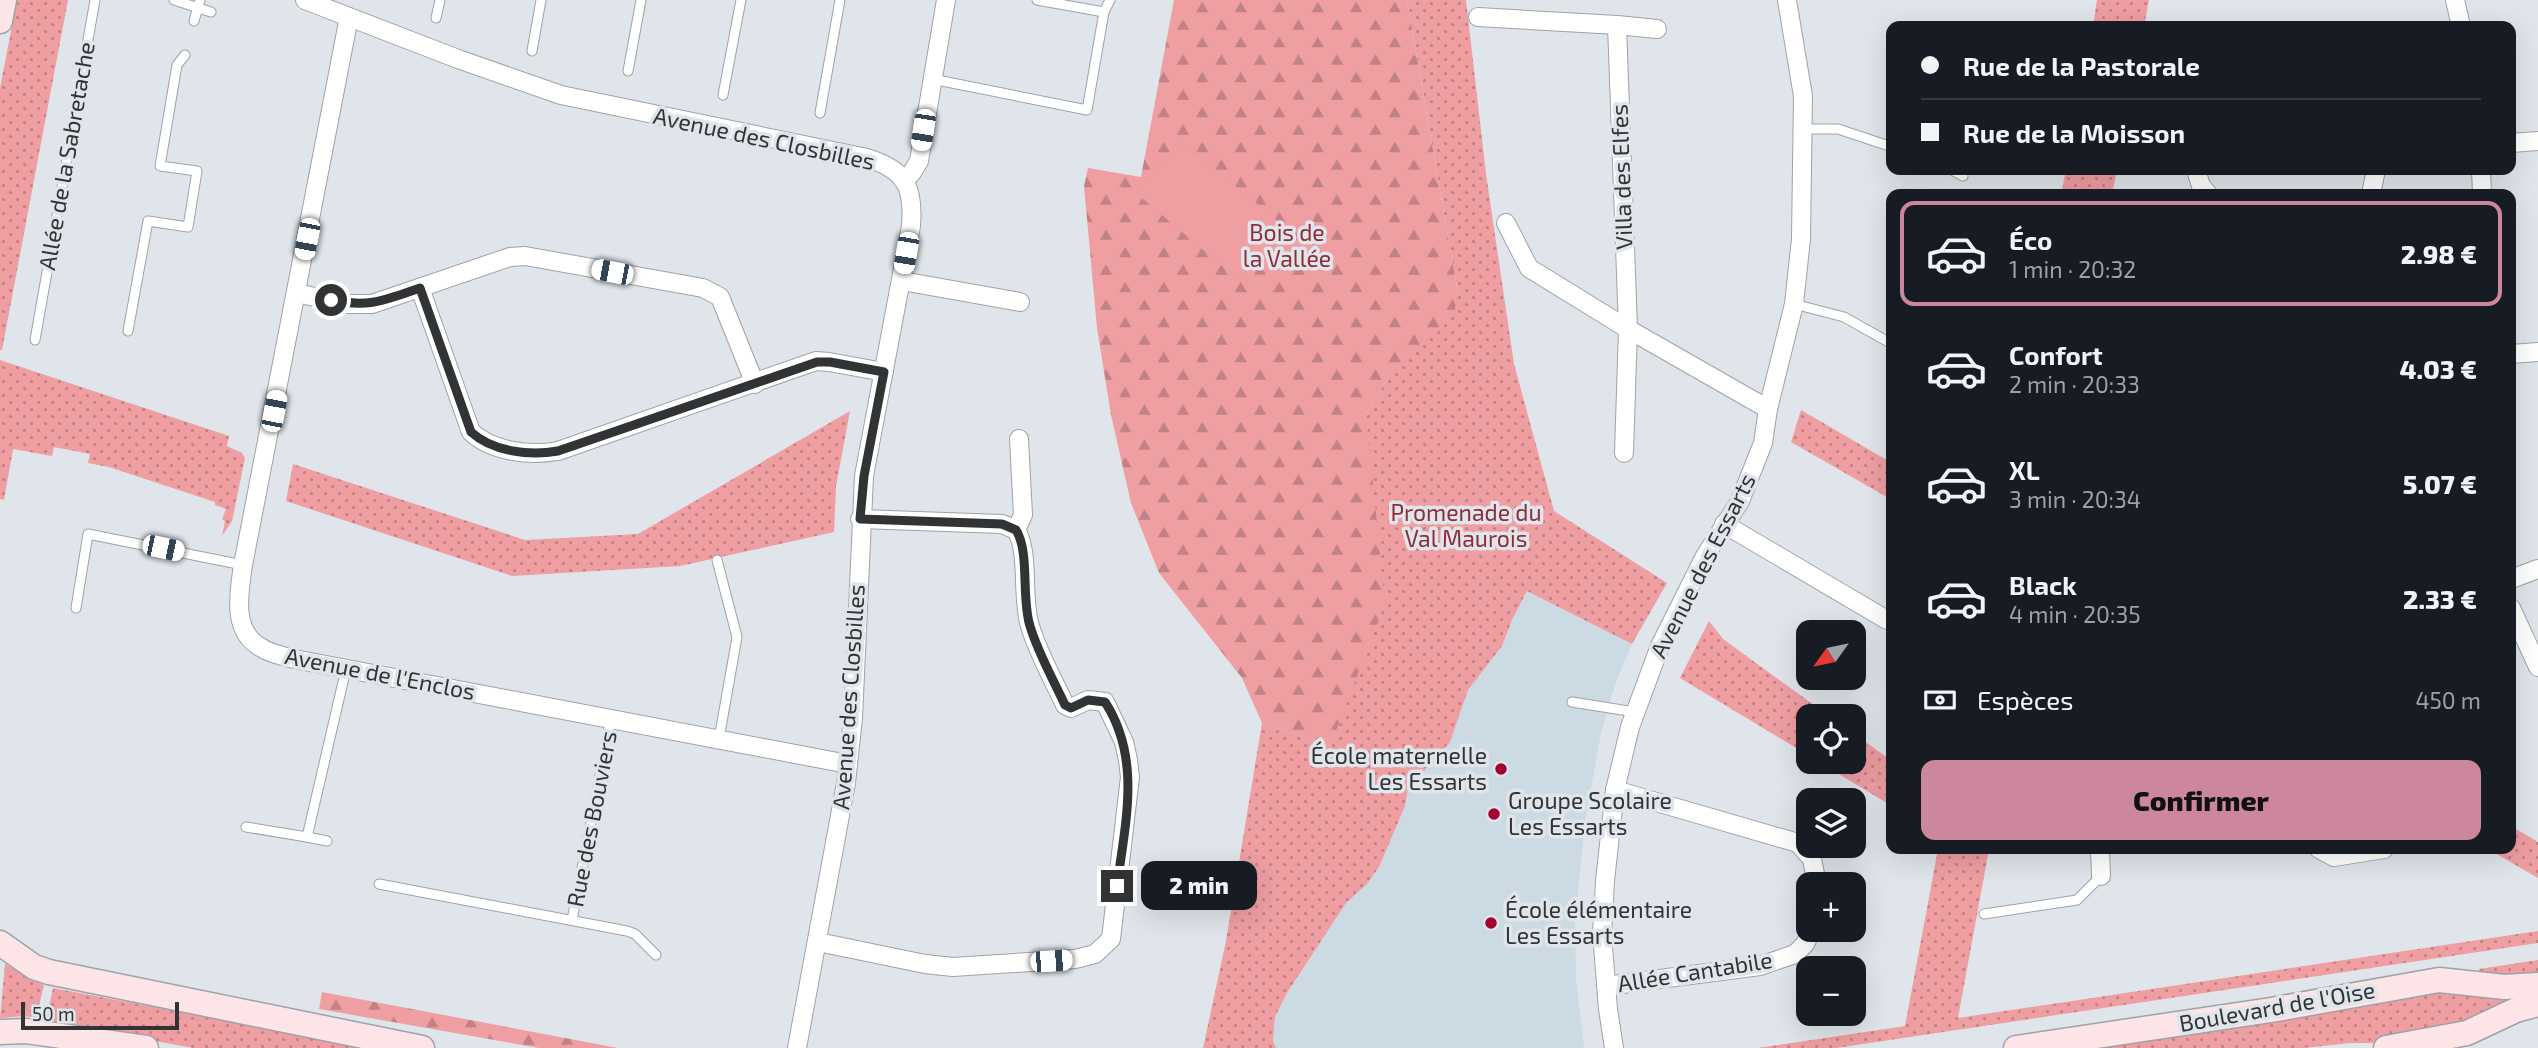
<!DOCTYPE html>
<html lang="fr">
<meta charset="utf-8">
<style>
body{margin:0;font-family:"Exo 2",sans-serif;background:#242831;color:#f1f3f6;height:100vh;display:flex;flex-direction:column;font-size:26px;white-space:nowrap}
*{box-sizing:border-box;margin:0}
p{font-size:23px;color:#9ea1a6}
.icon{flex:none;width:38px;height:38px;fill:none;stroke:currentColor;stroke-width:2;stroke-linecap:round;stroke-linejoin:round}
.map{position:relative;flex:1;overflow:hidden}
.side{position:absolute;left:1886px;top:189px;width:630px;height:665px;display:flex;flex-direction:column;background:#171b24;border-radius:14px;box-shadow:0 7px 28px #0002}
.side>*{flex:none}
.top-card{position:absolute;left:1886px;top:21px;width:630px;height:154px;border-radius:14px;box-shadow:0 7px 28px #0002;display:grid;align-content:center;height:154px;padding:0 35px;background:#171b24}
.needle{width:46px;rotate:237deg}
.buttons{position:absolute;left:1796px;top:620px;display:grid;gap:14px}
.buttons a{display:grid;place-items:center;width:70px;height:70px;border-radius:14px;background:#171b24;box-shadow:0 7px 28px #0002;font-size:35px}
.scale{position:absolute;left:21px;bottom:18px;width:158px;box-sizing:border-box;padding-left:7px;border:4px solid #313335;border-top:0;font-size:19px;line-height:24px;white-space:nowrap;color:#313335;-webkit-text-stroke:5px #dfe5ea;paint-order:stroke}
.end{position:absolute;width:32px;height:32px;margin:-16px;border:9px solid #313335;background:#fff;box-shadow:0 0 0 4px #fff}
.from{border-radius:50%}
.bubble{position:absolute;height:49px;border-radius:14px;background:#171b24;box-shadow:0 7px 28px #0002;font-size:23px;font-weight:800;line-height:49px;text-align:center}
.car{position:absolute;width:21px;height:42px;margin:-21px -10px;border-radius:9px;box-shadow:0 0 5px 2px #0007;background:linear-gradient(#fff 24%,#345 0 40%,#fff 0 76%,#345 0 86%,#fff 0)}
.top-card b{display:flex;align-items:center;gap:24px;height:66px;font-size:26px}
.top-card b+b{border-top:2px solid #363941}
.top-card i{width:18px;height:18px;background:#f1f3f6}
ul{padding:12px 0 0;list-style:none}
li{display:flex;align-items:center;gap:21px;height:105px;margin:0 14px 10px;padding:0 21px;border:4px solid transparent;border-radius:14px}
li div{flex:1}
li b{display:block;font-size:26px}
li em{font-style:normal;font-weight:800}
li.selected{border-color:#cd879d}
li>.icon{width:63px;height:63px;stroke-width:1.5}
.pay{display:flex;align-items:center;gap:18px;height:77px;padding:0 35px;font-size:26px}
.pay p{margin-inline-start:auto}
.button{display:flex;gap:14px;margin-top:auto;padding:14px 35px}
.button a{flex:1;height:80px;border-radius:14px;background:#cd879d;color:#111;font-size:28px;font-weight:800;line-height:80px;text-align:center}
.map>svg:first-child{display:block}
.built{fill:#ccdae3}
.grass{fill:url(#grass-dots)}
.forest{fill:url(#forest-firs)}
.garden{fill:#ef9ea2}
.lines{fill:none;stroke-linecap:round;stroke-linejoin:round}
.service-casing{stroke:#9da3a8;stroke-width:11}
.minor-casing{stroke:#9da3a8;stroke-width:20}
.secondary-casing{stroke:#9da3a8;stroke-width:27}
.service{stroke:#fff;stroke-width:9}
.minor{stroke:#fff;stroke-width:18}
.secondary{stroke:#fde4e6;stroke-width:24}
.route{stroke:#313335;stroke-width:9}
.poi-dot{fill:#a20331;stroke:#dfe5ea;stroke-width:2.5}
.labels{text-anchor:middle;stroke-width:7;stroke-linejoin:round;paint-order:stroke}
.street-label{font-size:23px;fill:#313335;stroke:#dfe5ea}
.park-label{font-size:23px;fill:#8f2c3a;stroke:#dfe5ea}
.poi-label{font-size:23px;fill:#313335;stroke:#dfe5ea;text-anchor:start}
</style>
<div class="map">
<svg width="2538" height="1048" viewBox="0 0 2538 1048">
<defs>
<pattern id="grass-dots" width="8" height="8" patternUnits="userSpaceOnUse" patternTransform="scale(1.75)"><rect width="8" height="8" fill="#ef9ea2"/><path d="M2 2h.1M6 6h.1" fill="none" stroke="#c28185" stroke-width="1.8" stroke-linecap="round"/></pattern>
<pattern id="forest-firs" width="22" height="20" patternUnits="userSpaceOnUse" patternTransform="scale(1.75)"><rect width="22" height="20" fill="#ef9ea2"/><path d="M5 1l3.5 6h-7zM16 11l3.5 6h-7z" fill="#c28185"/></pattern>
</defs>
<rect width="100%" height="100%" fill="#dfe5ea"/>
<polygon class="built" points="1528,591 1632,644 1616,682 1601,733 1585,821 1575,923 1576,978 1584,1048 1276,1048 1273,1041 1275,1017 1287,993 1346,903 1367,884 1379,867 1405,806 1408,789 1450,742 1468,690 1502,646 1512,620"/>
<g class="grass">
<polygon points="17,0 68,0 2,350 0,350 0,88"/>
<polygon points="1407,0 1466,0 1486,174 1514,364 1554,511 1667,583 1632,644 1527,591 1512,620 1502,646 1468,690 1450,742 1408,789 1405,806 1379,867 1367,884 1346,903 1287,993 1275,1017 1273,1041 1276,1048 1203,1048 1226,941 1262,723 1330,746 1366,414 1395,366 1410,353 1458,294"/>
<polygon points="2097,0 2149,0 2144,26 2093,26"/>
<polygon points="2066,170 2117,170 2112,194 2061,194"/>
<polygon points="0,357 0,360 229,436 227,446 242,453 245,458 232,521 222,536 225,521 222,519 226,509 215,505 215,502 109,467 88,463 90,454 54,447 52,456 13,449 4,500 0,499"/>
<polygon points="1801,410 1892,463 1892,500 1791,442"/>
<polygon points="850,411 836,486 834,532 680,566 512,576 286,501 293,464 525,540 638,534"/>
<polygon points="1709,621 1723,639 1829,716 1808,716 1808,755 1680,678"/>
<polygon points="1853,733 1892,761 1892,806 1817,761 1853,761"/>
<polygon points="2511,826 2538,842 2538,878 2488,849 2511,849"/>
<polygon points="1938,849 1989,849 1958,1018 2538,931 2538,943 1836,1048 1758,1048 1905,1026"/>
<polygon points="2538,960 2538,978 2481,977 2479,969"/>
<polygon points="5,964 44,985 36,1018 24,1016 0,1018"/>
<polygon points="53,988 372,1048 193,1048 46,1021"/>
<polygon points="2427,988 2527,993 2476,1023 2380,1043 2351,1043 2304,1048 2071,1048"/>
</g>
<g class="forest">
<polygon points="1174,0 1407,0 1458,294 1454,312 1440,330 1395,366 1366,414 1385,604 1330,746 1262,723 1242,678 1159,573 1131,503 1111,415 1097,328 1084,186 1088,168 1141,177"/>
<polygon points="322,992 618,1048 539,1048 319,1009"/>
</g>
<polygon class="garden" points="1181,140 1286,228 1241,282 1136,193"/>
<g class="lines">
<defs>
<g id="service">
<polyline points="174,0 211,12"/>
<polyline points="1037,0 1104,12"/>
<polyline points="436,18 440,0"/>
<polyline points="194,21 200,0"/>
<polyline points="532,51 541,0"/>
<polyline points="628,71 641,0"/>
<polyline points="932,79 1087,110 1104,12 1110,0"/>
<polyline points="723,95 741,0"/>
<polyline points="820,113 840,0"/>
<polyline points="1803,129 1838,129 1892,147"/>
<polyline points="1952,170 1963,176"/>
<polyline points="1794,304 1844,317 1892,344"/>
<polyline points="128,331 148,221 188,227 197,171 160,166 177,65 185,55"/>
<polyline points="35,340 95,0"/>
<polyline points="717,560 737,637 719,739"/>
<polyline points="76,608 88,534 243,565"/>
<polyline points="1572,702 1635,712"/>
<polyline points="246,827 307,837 346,669"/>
<polyline points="307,837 327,841"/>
<polyline points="379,884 627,931 635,934 656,955"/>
<polyline points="1984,914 2077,900 2101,876"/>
<polyline points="572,920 611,718"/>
</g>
<g id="minor">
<path d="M305 0 458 59 561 95 867 158C906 170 914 187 911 226L864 476 853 718 846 783 797 1048"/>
<polyline points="2455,0 2461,26"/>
<path d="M349 17 243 565C239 593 231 632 262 648 269 653 280 655 289 658L848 764"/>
<polyline points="1478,17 1617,25 1628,329 1624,453"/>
<polyline points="1617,25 1657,29"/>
<polyline points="2511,143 2538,141"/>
<polyline points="2196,170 2201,186 2208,194"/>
<polyline points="2481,170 2482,194"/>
<polyline points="903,180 911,174 919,161 946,0"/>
<polyline points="2371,194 2376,170"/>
<polyline points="1506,223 1529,268 1628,329 1768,409"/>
<polyline points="902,281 1020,302"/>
<path d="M420 288 471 432C493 452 530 456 558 451L816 361 829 362 884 372"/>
<polyline points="296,293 348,304 372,304 510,257 525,256 703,288 720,297 755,384"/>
<polyline points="2511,354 2538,352"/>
<polyline points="1724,524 1887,620"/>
<polyline points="1016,530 1023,515 1019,439"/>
<polyline points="2511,579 2538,569"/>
<polyline points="2511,608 2538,667"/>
<polyline points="1615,790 1798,843 1812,859 1817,884"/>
<polyline points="2100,849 2101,876"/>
<polyline points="2319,849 2334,857 2384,849"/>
<path d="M818 942 925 964 953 967 1075 959 1095 954 1111 939 1130 777 1128 760 1124 742 1105 702 1088 700 1071 708 1065 705C1053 679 1038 653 1030 626 1021 598 1030 552 1016 530L1002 524 860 519"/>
<polyline points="1606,986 1760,966 1795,954 1805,944 1812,929"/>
<polyline points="1614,1048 1608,1009 1602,934 1605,881 1615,790 1630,727 1660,646 1705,556 1740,501 1763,443 1768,409 1794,304 1801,239 1803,96 1787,0"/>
</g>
<g id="secondary">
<polyline points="0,21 4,0"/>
<polyline points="0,943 34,967 49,972 422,1048"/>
<polyline points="0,1032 26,1031 146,1048"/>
<polyline points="2016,1048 2271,1010 2439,980 2505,987 2538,985"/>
<polyline points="2386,1048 2467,1033 2516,1010 2538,1004"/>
</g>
</defs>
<use href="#service" class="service-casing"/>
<use href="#minor" class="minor-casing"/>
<use href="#secondary" class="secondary-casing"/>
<use href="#service" class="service"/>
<use href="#minor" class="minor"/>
<use href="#secondary" class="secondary"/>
</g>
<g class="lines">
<path class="route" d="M331 300C369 308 385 300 420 288L471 432C493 452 530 456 558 451L817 362H830L884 372 864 476 860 519 1002 524 1016 530C1030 552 1021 598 1030 626 1038 653 1053 679 1065 705L1071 708 1088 700 1105 702C1142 759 1125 824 1117 886"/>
</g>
<g class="poi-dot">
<circle cx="1501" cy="769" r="7"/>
<circle cx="1494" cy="814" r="7"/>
<circle cx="1491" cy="923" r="7"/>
</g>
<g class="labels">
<g class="street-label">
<text transform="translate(764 139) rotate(12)" y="8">Avenue des Closbilles</text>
<text transform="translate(67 156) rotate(-80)" y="8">Allée de la Sabretache</text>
<text transform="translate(1622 177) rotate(-92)" y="8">Villa des Elfes</text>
<text transform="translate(1703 566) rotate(-63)" y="8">Avenue des Essarts</text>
<text transform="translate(380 674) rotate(11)" y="8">Avenue de l'Enclos</text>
<text transform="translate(849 697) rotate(-86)" y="8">Avenue des Closbilles</text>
<text transform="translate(592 819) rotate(-79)" y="8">Rue des Bouviers</text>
<text transform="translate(1695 972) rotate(-9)" y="8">Allée Cantabile</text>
<text transform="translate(2277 1007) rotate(-10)" y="8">Boulevard de l'Oise</text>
</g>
<g class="park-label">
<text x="1287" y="241">Bois de<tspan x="1287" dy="26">la Vallée</tspan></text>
<text x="1466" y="521">Promenade du<tspan x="1466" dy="26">Val Maurois</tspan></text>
</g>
<g class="poi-label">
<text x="1487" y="764" text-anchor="end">École maternelle<tspan x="1487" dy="26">Les Essarts</tspan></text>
<text x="1508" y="809">Groupe Scolaire<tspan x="1508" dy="26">Les Essarts</tspan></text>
<text x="1505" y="918">École élémentaire<tspan x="1505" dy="26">Les Essarts</tspan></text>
</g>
</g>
</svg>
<div class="buttons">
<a><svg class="needle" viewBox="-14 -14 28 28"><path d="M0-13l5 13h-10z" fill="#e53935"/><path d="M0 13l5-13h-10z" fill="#9ea1a6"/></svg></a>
<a><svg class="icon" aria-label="locate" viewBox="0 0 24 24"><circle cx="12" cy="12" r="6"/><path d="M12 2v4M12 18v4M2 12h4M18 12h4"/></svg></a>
<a><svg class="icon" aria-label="layers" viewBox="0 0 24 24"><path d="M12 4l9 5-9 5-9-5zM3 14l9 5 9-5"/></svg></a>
<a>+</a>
<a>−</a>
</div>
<div class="scale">50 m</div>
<i class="end from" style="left:331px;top:300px"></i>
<i class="end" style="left:1117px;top:886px"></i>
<div class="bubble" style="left:1141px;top:861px;width:116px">2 min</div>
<i class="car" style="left:923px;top:130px;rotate:189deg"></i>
<i class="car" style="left:307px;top:239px;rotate:191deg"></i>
<i class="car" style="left:906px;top:253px;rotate:190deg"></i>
<i class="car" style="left:612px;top:272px;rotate:281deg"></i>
<i class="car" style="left:274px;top:411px;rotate:11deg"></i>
<i class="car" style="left:163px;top:548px;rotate:102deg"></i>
<i class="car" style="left:1051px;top:961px;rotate:86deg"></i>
<div class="top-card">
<b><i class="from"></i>Rue de la Pastorale</b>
<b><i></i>Rue de la Moisson</b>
</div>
<section class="side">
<ul>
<li class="selected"><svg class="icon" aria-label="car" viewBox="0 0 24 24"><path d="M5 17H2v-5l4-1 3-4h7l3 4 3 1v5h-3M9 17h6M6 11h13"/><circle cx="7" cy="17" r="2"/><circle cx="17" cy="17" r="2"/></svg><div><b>Éco</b><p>1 min · 20:32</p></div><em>2.98 €</em></li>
<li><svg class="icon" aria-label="car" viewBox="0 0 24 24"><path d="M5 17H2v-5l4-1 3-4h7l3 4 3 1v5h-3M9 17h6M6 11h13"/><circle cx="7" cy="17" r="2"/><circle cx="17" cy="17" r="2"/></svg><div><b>Confort</b><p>2 min · 20:33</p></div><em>4.03 €</em></li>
<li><svg class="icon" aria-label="car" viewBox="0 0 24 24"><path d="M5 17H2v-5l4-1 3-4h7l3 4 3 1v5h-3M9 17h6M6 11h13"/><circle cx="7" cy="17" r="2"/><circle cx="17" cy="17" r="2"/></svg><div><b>XL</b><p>3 min · 20:34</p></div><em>5.07 €</em></li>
<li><svg class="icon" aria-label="car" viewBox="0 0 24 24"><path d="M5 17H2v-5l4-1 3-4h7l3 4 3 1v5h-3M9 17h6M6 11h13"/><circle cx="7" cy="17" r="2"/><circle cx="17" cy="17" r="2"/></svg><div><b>Black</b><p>4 min · 20:35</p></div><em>2.33 €</em></li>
</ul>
<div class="pay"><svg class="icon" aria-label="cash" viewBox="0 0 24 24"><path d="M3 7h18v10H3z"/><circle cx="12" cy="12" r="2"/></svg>Espèces<p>450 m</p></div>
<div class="button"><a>Confirmer</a></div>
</section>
</div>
